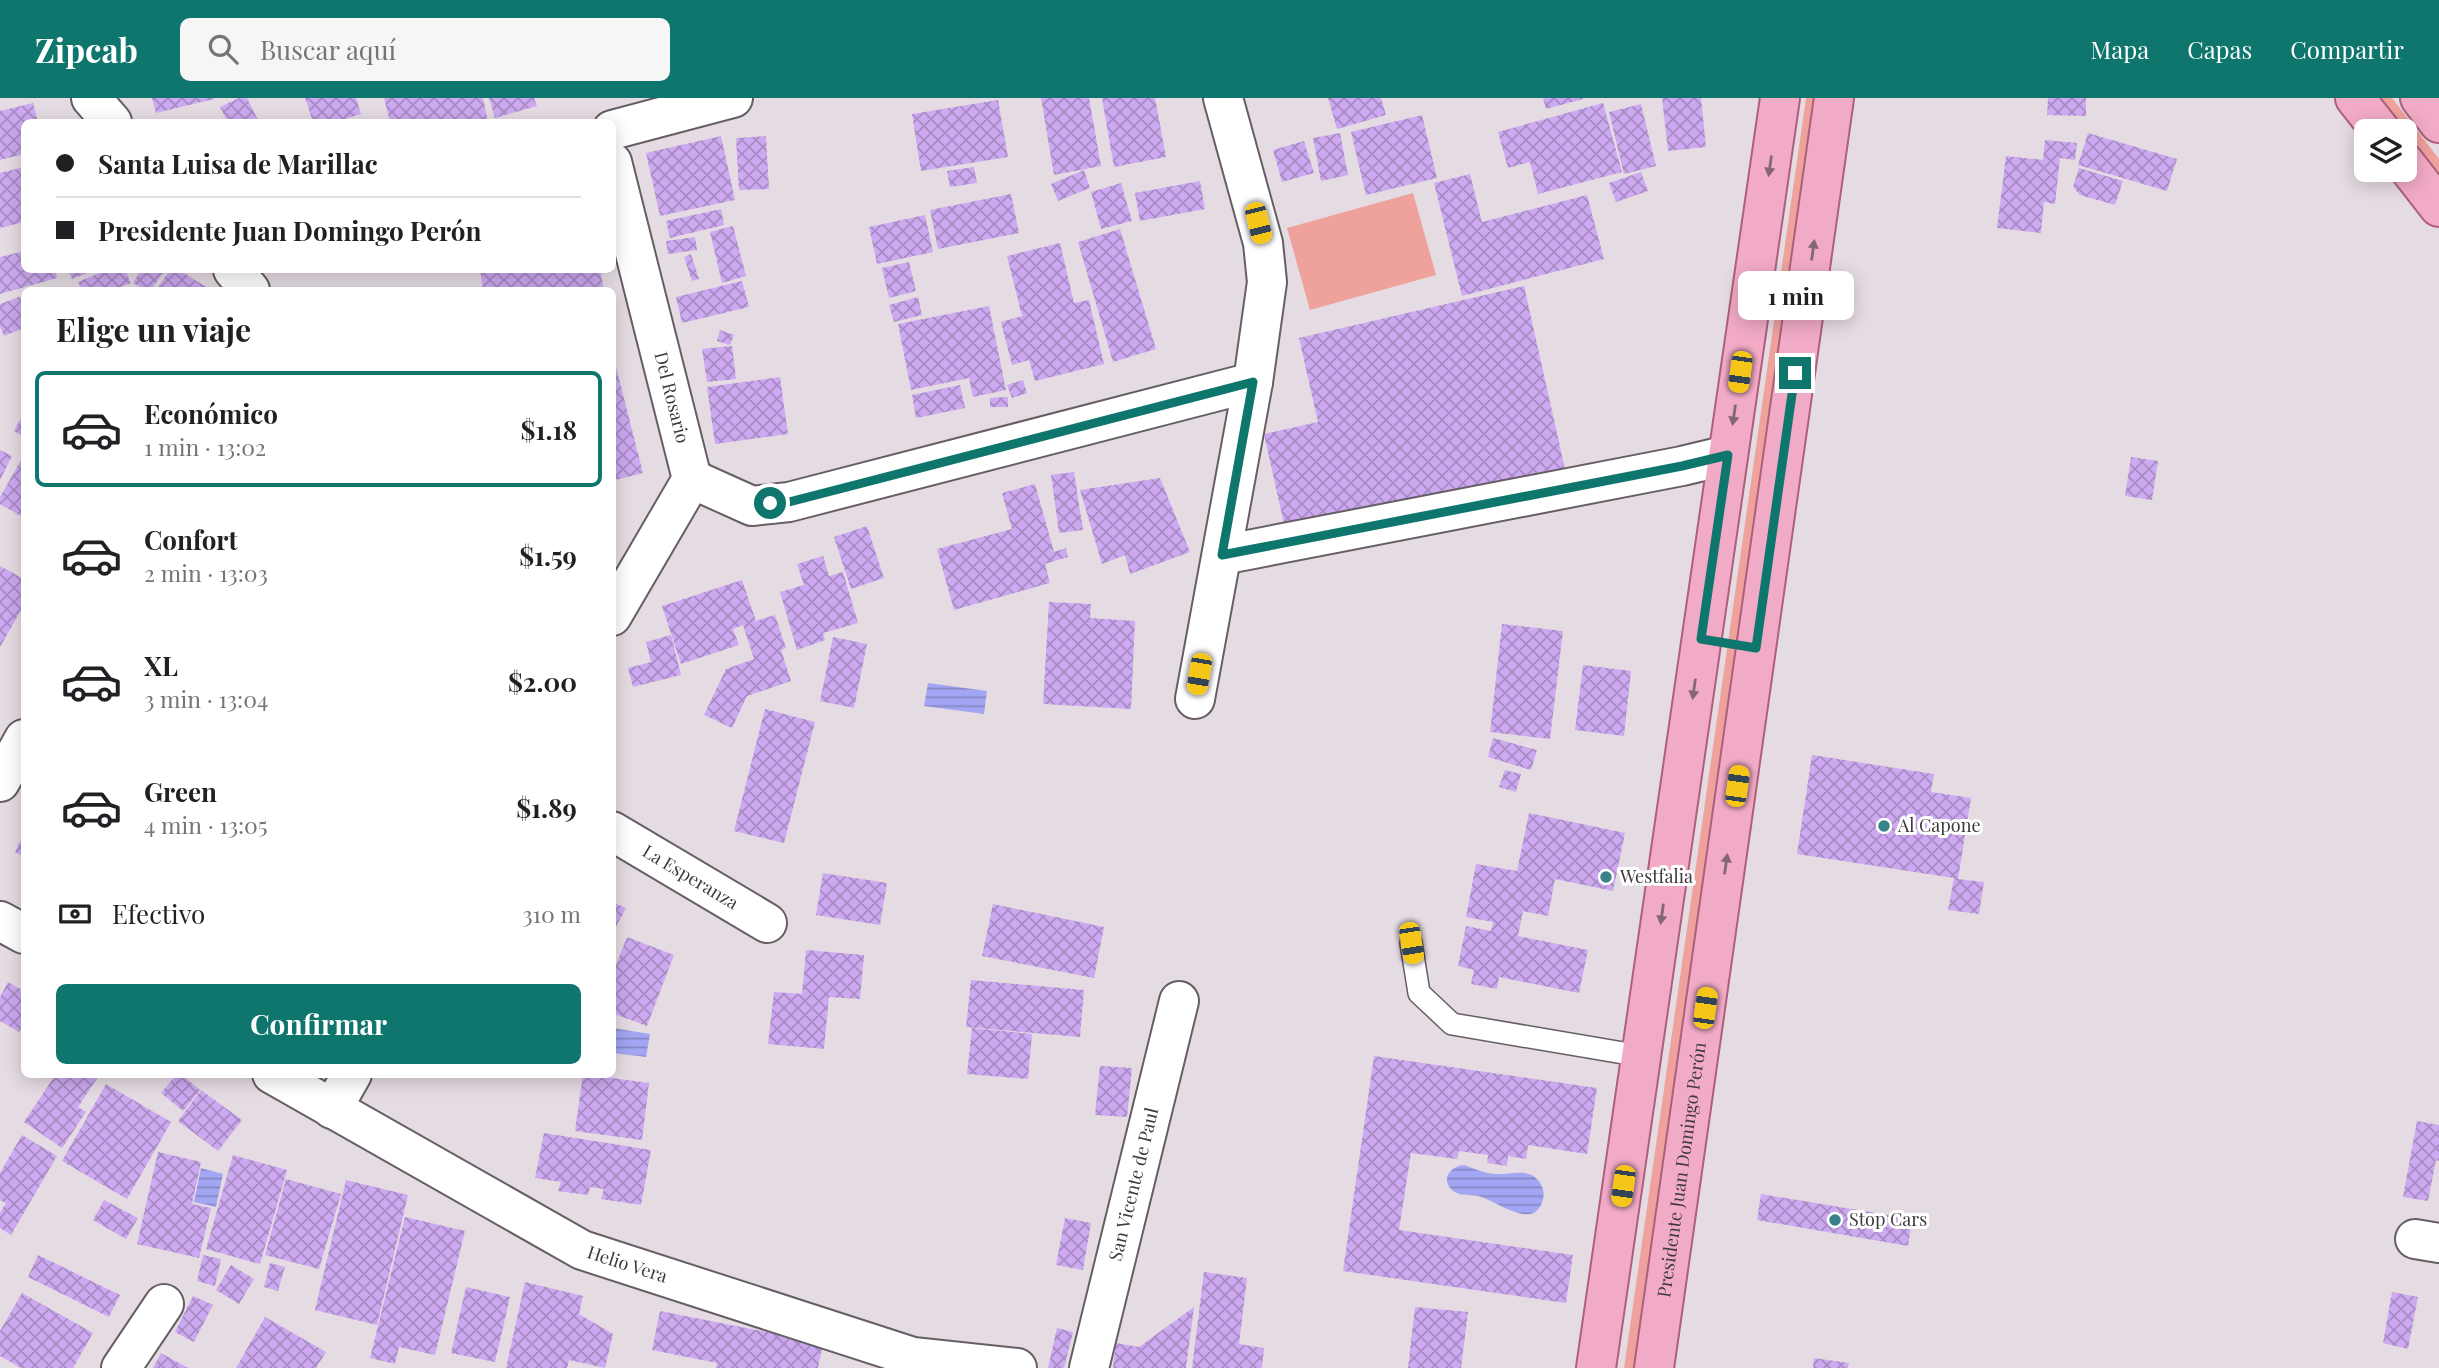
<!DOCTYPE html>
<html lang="es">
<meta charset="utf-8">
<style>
body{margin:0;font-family:"Playfair Display",serif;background:#f6f6f6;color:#202124;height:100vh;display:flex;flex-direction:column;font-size:26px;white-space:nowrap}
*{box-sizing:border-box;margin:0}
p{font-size:23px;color:#757577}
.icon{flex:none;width:38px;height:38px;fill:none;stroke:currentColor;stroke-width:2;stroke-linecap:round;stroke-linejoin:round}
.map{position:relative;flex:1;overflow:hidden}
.details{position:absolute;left:21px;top:189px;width:595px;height:791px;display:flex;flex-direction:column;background:#fff;border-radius:10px;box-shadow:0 4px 18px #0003}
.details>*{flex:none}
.hud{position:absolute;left:21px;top:21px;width:595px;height:154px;border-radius:10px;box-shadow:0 4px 18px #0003;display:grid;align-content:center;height:154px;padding:0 35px;background:#fff}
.buttons{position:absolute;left:2354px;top:21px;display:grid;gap:14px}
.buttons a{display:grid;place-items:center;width:63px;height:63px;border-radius:10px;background:#fff;box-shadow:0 4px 18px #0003;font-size:35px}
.end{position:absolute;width:32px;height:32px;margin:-16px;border:9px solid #0f766e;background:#fff;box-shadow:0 0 0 4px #fff}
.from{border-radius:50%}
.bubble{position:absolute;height:49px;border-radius:10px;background:#fff;box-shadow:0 4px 18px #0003;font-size:23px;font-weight:700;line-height:49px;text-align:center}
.car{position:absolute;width:21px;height:42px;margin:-21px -10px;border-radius:9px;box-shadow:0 0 5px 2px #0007;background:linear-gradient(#f5c518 24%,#345 0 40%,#f5c518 0 76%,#345 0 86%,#f5c518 0)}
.hud b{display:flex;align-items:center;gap:24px;height:66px;font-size:26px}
.hud b+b{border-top:2px solid #e0e0e0}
.hud i{width:18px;height:18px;background:#202124}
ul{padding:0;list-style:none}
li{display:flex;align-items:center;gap:21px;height:116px;margin:0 14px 10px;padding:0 21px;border:4px solid transparent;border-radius:10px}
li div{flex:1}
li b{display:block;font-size:26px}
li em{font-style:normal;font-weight:700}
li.active{border-color:#0f766e}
li>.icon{width:63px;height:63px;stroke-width:1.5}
h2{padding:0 35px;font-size:32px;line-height:84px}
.pay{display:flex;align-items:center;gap:18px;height:77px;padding:0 35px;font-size:26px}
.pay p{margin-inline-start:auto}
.cta{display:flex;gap:14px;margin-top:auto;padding:14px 35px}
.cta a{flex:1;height:80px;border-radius:10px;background:#0f766e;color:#fff;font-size:28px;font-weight:700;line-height:80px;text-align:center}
header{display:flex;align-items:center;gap:42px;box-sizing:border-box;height:98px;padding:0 35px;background:#0f766e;color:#fff}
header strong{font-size:33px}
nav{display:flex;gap:38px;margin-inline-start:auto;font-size:24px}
.search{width:490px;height:63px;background:#f6f6f6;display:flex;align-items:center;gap:18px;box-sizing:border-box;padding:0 24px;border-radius:10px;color:#757577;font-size:26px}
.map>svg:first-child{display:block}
.grass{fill:#efa19c}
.water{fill:url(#water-rules)}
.building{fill:url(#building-cross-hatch)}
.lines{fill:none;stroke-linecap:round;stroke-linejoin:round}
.lane-casing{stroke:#655e64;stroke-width:24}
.street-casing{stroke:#655e64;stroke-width:42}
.primary-casing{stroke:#ad5f7d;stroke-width:42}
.lane{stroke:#fff;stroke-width:21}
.street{stroke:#fff;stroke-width:38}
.primary{stroke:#f2abc6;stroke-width:38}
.oneway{fill:#856773}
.route{stroke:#0f766e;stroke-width:9}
.poi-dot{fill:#3a8189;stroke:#fff;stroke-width:2.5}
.labels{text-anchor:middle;stroke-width:6;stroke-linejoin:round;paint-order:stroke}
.street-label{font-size:18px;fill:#3d393c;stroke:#fff}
.poi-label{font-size:18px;fill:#3d393c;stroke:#fff;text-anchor:start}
</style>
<header>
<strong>Zipcab</strong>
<div class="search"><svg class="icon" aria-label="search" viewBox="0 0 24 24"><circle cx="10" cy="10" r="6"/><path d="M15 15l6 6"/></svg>Buscar aquí</div>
<nav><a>Mapa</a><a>Capas</a><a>Compartir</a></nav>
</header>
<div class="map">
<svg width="2439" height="1270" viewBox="0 0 2439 1270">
<defs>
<pattern id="water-rules" width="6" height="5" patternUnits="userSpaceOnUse" patternTransform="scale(1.75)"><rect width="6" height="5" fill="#a3a6f2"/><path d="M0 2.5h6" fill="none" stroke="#8688c5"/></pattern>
<pattern id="building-cross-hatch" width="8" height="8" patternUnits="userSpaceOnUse" patternTransform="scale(1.75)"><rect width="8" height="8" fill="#cda9f1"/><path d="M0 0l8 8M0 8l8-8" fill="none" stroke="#a88bc4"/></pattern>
</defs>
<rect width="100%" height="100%" fill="#e5dce3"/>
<g class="grass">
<polygon points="1806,0 1820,0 1637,1270 1624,1270"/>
<polygon points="2373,0 2392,0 2439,61 2439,86 2405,41 2404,33 2399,33"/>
<polygon points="1413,95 1436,177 1310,212 1287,130"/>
</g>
<g class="water">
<polygon points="928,585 987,593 984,616 924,608"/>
<polygon points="613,930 650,936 646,959 613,955"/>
<path d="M1464 1067C1475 1071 1484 1075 1495 1076 1509 1077 1527 1070 1537 1081 1542 1086 1545 1094 1543 1101 1535 1135 1496 1102 1478 1098 1470 1096 1460 1099 1452 1092 1440 1081 1451 1068 1464 1067Z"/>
<polygon points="201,1070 223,1076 216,1109 194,1104"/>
</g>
<g class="building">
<polygon points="152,0 214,0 214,1 156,15"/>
<polygon points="239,0 247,0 259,24 228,24 220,9"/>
<polygon points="305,0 356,0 361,16 336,24 313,24"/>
<polygon points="384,0 483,0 488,24 390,24"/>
<polygon points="489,0 534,0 537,8 495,20"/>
<polygon points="1041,0 1089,0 1101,68 1054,77"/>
<polygon points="1102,0 1155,0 1166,59 1114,69"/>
<polygon points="1328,0 1381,0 1386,17 1337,31"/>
<polygon points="1543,0 1583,0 1583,1 1546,11"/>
<polygon points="1662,0 1701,0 1706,49 1668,53"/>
<polygon points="2048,0 2086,0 2086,18 2047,17"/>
<polygon points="998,2 1008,59 921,73 912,16"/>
<polygon points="33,5 38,24 24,24 24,56 0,62 0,13"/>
<polygon points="1603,5 1622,74 1538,96 1530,64 1508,70 1498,34"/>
<polygon points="1641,6 1656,68 1624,76 1609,14"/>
<polygon points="1422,17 1437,80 1366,97 1351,34"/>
<polygon points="1340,35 1348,77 1321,83 1313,40"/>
<polygon points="2088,35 2177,61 2167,93 2078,67"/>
<polygon points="721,38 735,102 660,118 646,55"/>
<polygon points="766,38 769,91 739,92 736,40"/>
<polygon points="2045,42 2077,45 2075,62 2060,60 2055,106 2044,104 2041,135 1997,130 2006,58 2043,62"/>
<polygon points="1304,43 1314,75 1282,84 1273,52"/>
<polygon points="24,69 24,124 0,130 0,75"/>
<polygon points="974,69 977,85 950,89 947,73"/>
<polygon points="2079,70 2123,83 2115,107 2080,97 2073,89"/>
<polygon points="1084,72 1090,90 1058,103 1051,86"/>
<polygon points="1641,74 1648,93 1616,104 1609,85"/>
<polygon points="1470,76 1482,124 1587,97 1604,161 1462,198 1434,85"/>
<polygon points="1200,83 1205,111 1140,123 1135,95"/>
<polygon points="1121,85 1132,123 1101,131 1091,94"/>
<polygon points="1011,96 1019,135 938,151 930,112"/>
<polygon points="721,111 724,127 670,140 666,123"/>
<polygon points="925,117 933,154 877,166 869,129"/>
<polygon points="733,128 746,178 722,185 710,134"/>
<polygon points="1120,131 1156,251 1113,264 1078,144"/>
<polygon points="695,139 697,152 668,156 666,143"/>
<polygon points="1060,145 1074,205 1089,202 1104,266 1035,283 1029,262 1012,267 1001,224 1022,218 1007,158"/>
<polygon points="24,153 24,172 55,172 57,180 0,196 0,159"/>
<polygon points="691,156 699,181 692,183 684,159"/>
<polygon points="909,164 916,193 889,200 882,170"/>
<polygon points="68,172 96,172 72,181"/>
<polygon points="107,172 125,172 131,185 113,192 82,192 78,184"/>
<polygon points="141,172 165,172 151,192 145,192 133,185"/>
<polygon points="170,172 179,172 211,192 156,192"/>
<polygon points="480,172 600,172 604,192 483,192"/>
<polygon points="742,183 749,209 682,225 676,199"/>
<polygon points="1524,188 1565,371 1286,435 1264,336 1318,324 1299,240"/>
<polygon points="24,197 24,230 4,238 0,228 0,206"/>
<polygon points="918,199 922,217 894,224 889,207"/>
<polygon points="989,208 1006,292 973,299 969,280 911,292 898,226"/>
<polygon points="720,232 734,237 730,247 717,243"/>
<polygon points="732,248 736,281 707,284 702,251"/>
<polygon points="616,269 643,375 612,383 612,270"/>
<polygon points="780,279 788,336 715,346 707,289"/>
<polygon points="1023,282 1027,295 1012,300 1007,287"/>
<polygon points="960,287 965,310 916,320 912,297"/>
<polygon points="1008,299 1008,309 990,309 990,300"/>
<polygon points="24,314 24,339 14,333"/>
<polygon points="0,352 12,358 0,382"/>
<polygon points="24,357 24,420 0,406 0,399"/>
<polygon points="2131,359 2158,363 2152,402 2125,398"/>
<polygon points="1074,374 1083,432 1059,435 1051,377"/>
<polygon points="1160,380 1190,454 1130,476 1125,457 1102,466 1080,392"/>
<polygon points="1035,386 1054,454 1066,450 1068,459 1045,466 1050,485 954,512 937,451 1012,431 1002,395"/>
<polygon points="867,428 884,480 851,491 834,439"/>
<polygon points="823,458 829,478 843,474 858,525 823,535 825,542 797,552 780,494 804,487 797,466"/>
<polygon points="0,468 24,481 24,507 0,549"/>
<polygon points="742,482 756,523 775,517 786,550 781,552 791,583 747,598 732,630 704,617 726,571 754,561 743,527 733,531 739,547 681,566 662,508"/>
<polygon points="1049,504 1091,506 1090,520 1135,523 1131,611 1043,606"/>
<polygon points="1502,526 1563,533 1550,641 1490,634"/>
<polygon points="671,537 681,577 633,589 628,570 651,564 646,544"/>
<polygon points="833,539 867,546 854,610 820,603"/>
<polygon points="1583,567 1631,573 1624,638 1575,632"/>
<polygon points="765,611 815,624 784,745 734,733"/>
<polygon points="1493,640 1537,652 1531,672 1488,659"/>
<polygon points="1812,657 1934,676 1931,694 1971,700 1958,781 1984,784 1979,816 1948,812 1954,780 1797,756"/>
<polygon points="1505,672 1521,676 1516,694 1499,689"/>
<polygon points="1529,715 1625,735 1613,793 1555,781 1548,818 1523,813 1518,838 1588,852 1579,895 1499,879 1497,891 1471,886 1474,872 1458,868 1466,828 1491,833 1493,824 1466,819 1476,766 1517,773"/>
<polygon points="24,735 24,759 15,754"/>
<polygon points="823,775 887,785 880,827 816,817"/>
<polygon points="612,804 626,810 612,836"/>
<polygon points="993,806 1104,829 1094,880 982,858"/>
<polygon points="627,839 674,857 647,928 612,915 612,877"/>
<polygon points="806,852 864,857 860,901 829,899 824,951 768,946 774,894 802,896"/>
<polygon points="971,882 1084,892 1080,939 966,929"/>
<polygon points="8,884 24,893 24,930 22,929 19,934 0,923 0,899"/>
<polygon points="972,930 1032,936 1028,981 967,976"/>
<polygon points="1374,958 1597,990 1587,1056 1528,1047 1526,1061 1508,1058 1507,1068 1487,1065 1488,1057 1459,1053 1457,1061 1411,1055 1399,1132 1573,1157 1566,1205 1343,1173"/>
<polygon points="1100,968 1132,970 1127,1019 1095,1017"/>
<polygon points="56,976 100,976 78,1009 86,1014 62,1050 24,1024"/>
<polygon points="177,976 181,976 200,992 183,1013 161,995"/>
<polygon points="583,976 649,985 642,1042 575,1033"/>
<polygon points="106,986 171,1024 127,1101 62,1063"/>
<polygon points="201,992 242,1022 218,1053 178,1023"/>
<polygon points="2417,1023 2439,1027 2439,1063 2436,1062 2428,1103 2403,1099"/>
<polygon points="544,1035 651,1052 641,1107 601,1101 604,1091 590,1089 588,1097 558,1093 561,1084 535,1080"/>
<polygon points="22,1037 57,1058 11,1137 0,1130 0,1115 6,1105 0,1102 0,1075"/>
<polygon points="158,1054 201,1064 192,1106 211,1110 199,1160 137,1146"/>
<polygon points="233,1057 287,1072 260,1166 206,1151"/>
<polygon points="286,1081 341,1096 319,1171 265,1157"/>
<polygon points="346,1082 408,1097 377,1227 315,1212"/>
<polygon points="1761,1096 1912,1121 1908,1148 1757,1122"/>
<polygon points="104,1102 138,1120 126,1141 93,1122"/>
<polygon points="405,1119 465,1133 435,1257 399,1249 395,1266 370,1260"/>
<polygon points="1065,1120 1091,1125 1083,1172 1056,1167"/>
<polygon points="38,1157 120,1197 109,1219 28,1179"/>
<polygon points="203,1157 221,1161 215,1188 197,1183"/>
<polygon points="270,1165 285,1169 278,1193 264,1189"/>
<polygon points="231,1167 254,1181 239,1206 216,1192"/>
<polygon points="1204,1174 1247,1180 1239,1246 1264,1250 1262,1270 1192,1270"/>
<polygon points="525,1184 583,1198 579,1216 613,1236 605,1270 569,1262 567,1270 506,1270"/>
<polygon points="466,1189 510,1199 495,1264 451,1255"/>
<polygon points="2392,1194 2418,1199 2408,1251 2383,1245"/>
<polygon points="22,1195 93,1235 73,1270 21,1270 0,1258 0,1233"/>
<polygon points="193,1198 213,1207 194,1244 175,1234"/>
<polygon points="1194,1209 1186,1270 1113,1270 1116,1245 1139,1249"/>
<polygon points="1415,1209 1468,1214 1461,1270 1408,1270"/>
<polygon points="660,1213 823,1245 818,1270 716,1270 717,1265 652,1252"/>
<polygon points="265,1219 326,1254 316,1270 236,1270"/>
<polygon points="1057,1230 1073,1234 1064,1270 1048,1270"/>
<polygon points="161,1255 188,1270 153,1270"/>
<polygon points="1814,1260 1849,1265 1848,1270 1813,1270"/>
</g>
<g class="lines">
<defs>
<polyline id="lane" points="1411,845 1419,895 1452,926 1641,958"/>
<g id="street">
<polyline points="91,0 112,24"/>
<polyline points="612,32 733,0"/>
<path id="s1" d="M612 64 692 381 612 518"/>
<polyline points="233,172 250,192"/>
<polyline points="692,381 752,408 789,404 1253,284"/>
<polyline points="1222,457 1682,368 1728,357"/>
<polyline points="1195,601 1253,284 1267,184 1263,145 1223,0"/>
<polyline points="0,684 24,641"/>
<path id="s2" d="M612 733 767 825"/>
<polyline points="0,823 24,836"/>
<path id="s3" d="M272 976 582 1152 913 1259 1017 1270"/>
<polyline points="332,1011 352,976"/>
<polyline points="2415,1141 2439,1145"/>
<polyline points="121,1270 164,1206"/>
<path id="s4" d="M1089 1270 1179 903"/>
</g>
<g id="primary">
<polyline points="2355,0 2381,33"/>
<polyline points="2420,0 2439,25"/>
<polyline points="2404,64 2439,109"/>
<polyline points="1596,1270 1780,0"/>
<path id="s5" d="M1654 1270 1834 0"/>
</g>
</defs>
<use href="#lane" class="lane-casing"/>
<use href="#street" class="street-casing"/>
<use href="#primary" class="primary-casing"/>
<use href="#lane" class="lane"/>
<use href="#street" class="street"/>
<use href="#primary" class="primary"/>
</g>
<defs><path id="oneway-solid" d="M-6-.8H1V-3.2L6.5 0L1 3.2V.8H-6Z" transform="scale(1.75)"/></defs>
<g class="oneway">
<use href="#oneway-solid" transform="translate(1770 68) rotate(98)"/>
<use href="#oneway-solid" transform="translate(1813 152) rotate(-82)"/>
<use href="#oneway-solid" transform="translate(1734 317) rotate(98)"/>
<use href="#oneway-solid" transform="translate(1694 591) rotate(98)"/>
<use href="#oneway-solid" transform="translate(1726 766) rotate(-82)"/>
<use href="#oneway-solid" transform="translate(1662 816) rotate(98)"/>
</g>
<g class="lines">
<polyline class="route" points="770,405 789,404 1253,284 1222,457 1682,368 1728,357 1701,541 1756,550 1795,275"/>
</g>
<g class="poi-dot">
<circle cx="1884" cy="728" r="7"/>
<circle cx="1606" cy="779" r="7"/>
<circle cx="1835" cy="1122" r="7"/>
</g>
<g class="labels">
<g class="street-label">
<text dy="6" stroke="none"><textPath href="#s1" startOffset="243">Del Rosario</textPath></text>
<text dy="6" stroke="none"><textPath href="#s2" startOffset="91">La Esperanza</textPath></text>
<text dy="6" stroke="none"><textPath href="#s5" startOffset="200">Presidente Juan Domingo Perón</textPath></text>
<text dy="6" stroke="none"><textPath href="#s4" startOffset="189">San Vicente de Paul</textPath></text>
<text dy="6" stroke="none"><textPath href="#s3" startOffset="404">Helio Vera</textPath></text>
</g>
<g class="poi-label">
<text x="1898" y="734">Al Capone</text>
<text x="1620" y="785">Westfalia</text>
<text x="1849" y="1128">Stop Cars</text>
</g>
</g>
</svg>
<div class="buttons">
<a><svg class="icon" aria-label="layers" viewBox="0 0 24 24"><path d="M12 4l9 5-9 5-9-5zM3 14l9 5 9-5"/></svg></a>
</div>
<i class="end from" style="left:770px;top:405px"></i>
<i class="end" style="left:1795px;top:275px"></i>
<div class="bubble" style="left:1738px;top:173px;width:116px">1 min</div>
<i class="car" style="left:1258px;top:125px;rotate:166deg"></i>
<i class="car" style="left:1740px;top:274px;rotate:188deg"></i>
<i class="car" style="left:1199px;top:576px;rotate:190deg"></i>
<i class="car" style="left:1737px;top:688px;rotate:8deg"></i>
<i class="car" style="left:1411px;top:845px;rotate:171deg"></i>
<i class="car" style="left:1705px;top:910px;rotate:8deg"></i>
<i class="car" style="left:1623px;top:1088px;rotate:188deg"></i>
<div class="hud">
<b><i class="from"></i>Santa Luisa de Marillac</b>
<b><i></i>Presidente Juan Domingo Perón</b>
</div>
<section class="details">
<h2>Elige un viaje</h2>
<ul>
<li class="active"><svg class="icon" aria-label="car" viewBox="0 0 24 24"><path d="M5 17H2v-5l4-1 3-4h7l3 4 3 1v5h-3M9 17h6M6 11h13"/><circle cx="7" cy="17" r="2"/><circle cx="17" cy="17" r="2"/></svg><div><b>Económico</b><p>1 min · 13:02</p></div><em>$1.18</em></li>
<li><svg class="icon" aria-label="car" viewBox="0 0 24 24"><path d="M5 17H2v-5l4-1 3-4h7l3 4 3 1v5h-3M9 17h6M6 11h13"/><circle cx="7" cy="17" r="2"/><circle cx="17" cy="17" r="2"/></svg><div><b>Confort</b><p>2 min · 13:03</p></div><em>$1.59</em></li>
<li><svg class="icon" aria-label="car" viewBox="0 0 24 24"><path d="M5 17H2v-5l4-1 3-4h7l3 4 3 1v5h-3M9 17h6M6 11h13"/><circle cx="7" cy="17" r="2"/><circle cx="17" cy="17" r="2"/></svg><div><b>XL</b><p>3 min · 13:04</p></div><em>$2.00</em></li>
<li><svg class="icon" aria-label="car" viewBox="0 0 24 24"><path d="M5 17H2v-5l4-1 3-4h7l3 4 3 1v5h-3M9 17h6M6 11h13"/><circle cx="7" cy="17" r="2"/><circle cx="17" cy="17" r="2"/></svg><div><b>Green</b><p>4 min · 13:05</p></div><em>$1.89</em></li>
</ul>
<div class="pay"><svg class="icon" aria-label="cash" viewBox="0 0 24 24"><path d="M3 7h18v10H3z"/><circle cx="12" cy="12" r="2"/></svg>Efectivo<p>310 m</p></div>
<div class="cta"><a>Confirmar</a></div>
</section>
</div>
